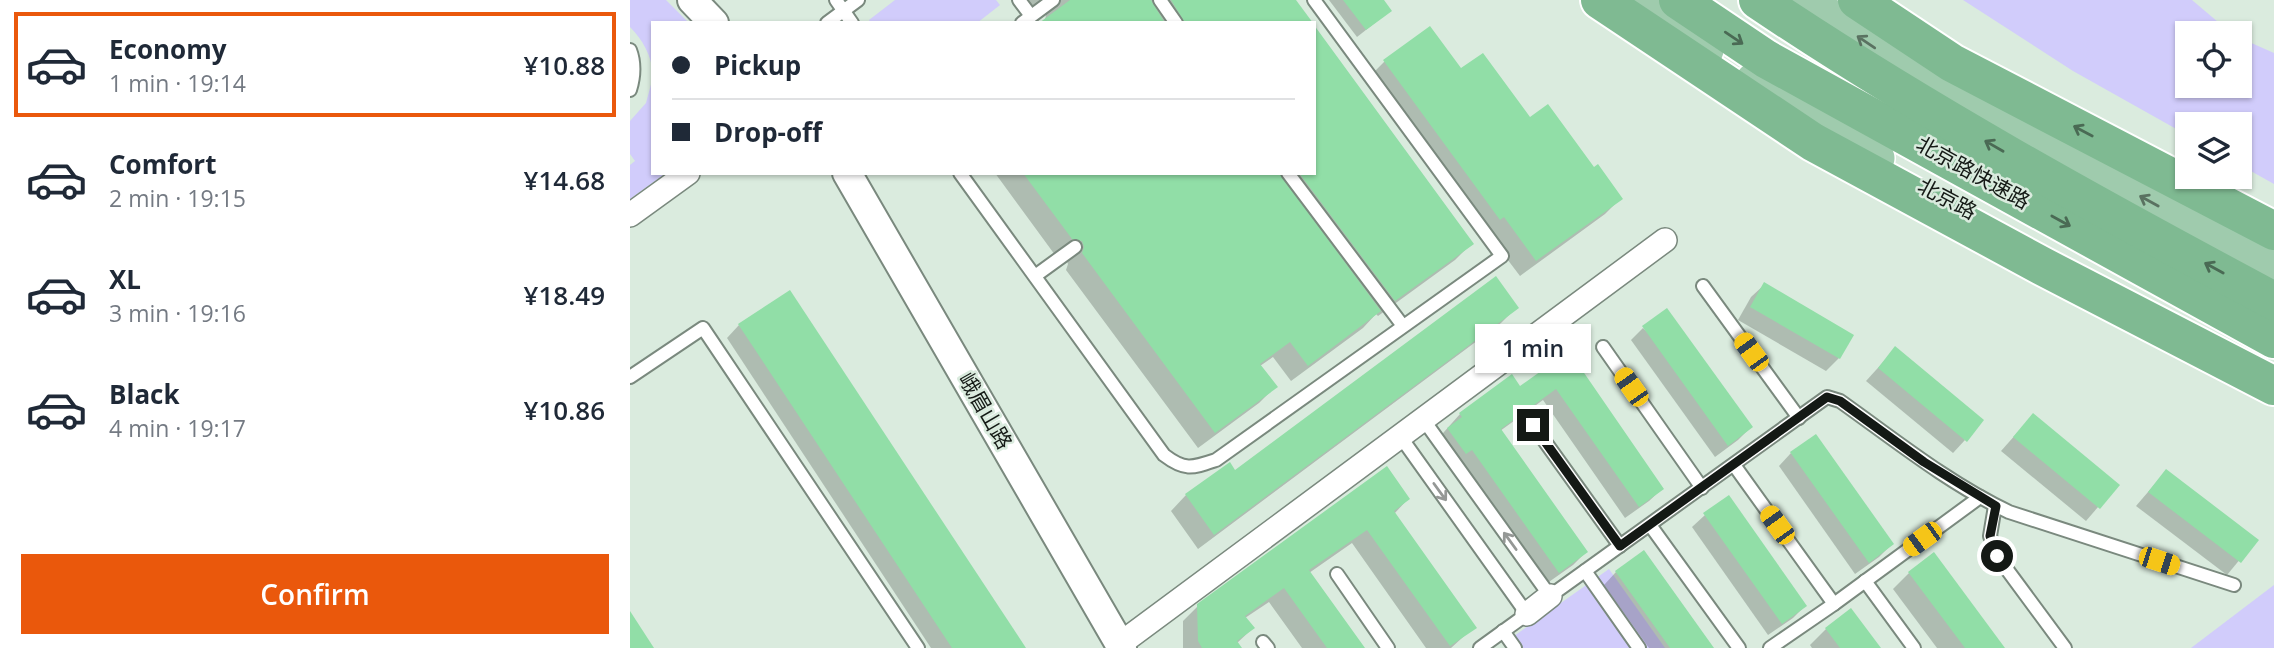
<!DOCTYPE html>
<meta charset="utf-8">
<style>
body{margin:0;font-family:"Open Sans","Noto Sans SC",sans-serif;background:#f2f2f3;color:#1f2937;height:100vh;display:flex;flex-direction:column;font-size:26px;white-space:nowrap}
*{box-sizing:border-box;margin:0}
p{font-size:23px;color:#747a83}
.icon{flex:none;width:38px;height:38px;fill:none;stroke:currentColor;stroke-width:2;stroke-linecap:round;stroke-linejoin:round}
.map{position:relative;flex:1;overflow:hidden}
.drawer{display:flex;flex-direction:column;background:#fff;width:630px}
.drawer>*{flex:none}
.top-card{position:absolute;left:21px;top:21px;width:665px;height:154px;border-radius:0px;box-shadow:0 2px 5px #0004;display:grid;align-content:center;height:154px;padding:0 21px;background:#fff}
.fabs{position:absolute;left:1545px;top:21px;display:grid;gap:14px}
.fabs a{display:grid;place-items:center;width:77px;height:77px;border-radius:0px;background:#fff;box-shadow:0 2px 5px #0004;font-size:35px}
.end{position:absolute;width:32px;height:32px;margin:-16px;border:9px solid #141915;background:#fff;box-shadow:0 0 0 4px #fff}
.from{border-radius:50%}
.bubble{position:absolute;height:49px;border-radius:0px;background:#fff;box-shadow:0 2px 5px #0004;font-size:23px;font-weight:600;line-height:49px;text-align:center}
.car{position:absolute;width:21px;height:42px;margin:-21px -10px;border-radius:9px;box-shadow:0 0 5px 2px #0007;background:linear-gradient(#f5c518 24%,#345 0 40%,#f5c518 0 76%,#345 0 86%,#f5c518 0)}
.top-card b{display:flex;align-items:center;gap:24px;height:66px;font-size:26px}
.top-card b+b{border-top:2px solid #e0e1e3}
.top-card i{width:18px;height:18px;background:#1f2937}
ul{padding:12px 0 0;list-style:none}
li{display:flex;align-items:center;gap:21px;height:105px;margin:0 14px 10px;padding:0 7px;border:4px solid transparent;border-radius:0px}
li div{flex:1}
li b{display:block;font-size:26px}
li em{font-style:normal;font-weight:600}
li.current{border-color:#ea580c}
li>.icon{width:63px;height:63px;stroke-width:1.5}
.primary-button{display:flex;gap:14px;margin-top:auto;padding:14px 21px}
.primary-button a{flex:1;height:80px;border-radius:0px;background:#ea580c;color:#fff;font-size:28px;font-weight:600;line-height:80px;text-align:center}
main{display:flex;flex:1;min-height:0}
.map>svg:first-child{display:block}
.green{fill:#d1ccfb}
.shadow{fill:#0003}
.building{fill:#91dea7}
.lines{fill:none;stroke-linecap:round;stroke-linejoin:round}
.service-casing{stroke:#7a897e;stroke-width:16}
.minor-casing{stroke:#7a897e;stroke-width:26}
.tertiary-casing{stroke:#7a897e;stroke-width:32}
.primary-casing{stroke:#fff;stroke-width:40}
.trunk-casing{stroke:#fff;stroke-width:42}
.service{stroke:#fff;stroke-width:12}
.minor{stroke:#fff;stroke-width:23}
.tertiary{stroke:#fff;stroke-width:28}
.primary{stroke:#9fcbad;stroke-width:37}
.trunk{stroke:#7fba92;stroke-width:38}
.oneway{stroke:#4a6a54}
.oneway2{stroke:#5a7261}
.oneway3{stroke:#959896}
.route{stroke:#141915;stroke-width:9}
.labels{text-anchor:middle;stroke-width:5;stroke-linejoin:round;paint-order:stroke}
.street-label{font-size:21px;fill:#141915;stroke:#daebde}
</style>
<main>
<section class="drawer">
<ul>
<li class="current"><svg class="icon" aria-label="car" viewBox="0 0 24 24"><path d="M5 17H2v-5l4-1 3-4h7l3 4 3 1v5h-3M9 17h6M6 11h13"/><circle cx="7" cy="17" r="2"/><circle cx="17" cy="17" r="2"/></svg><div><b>Economy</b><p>1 min · 19:14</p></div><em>¥10.88</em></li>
<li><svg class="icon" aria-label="car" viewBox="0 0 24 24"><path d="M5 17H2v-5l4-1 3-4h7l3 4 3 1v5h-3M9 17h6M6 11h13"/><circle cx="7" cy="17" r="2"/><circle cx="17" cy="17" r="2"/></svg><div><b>Comfort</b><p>2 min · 19:15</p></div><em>¥14.68</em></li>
<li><svg class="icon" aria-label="car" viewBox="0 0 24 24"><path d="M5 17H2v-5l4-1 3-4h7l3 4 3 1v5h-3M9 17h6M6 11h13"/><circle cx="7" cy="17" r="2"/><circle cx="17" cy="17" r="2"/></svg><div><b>XL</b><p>3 min · 19:16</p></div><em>¥18.49</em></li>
<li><svg class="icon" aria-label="car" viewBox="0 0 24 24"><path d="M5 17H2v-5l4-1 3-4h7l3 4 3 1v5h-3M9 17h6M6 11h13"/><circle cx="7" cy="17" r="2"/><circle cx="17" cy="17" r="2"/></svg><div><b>Black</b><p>4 min · 19:17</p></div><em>¥10.86</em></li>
</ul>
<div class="primary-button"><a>Confirm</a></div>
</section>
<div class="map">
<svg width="1644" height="648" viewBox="0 0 1644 648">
<rect width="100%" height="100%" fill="#daebde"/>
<g class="green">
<path d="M0 0H36L59 23H23V73C21 55 13 40 0 27Z"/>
<polygon points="265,0 366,0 370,5 347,23 241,23 239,20"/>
<polygon points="1333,0 1562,0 1601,33 1558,33 1558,86 1610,86 1610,38 1644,53 1644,184 1610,165 1610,124 1558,124 1557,135 1443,71"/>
<polygon points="23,77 23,173 36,173 0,199 0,165 5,161 0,154 0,121 16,103"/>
<polygon points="979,569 1035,648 893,648 884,636"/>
<polygon points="1644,585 1644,648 1561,648"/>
</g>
<g class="shadow">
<polygon points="382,0 664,0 681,23 412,23 415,20 416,15 411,8 392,14"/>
<polygon points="699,0 752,0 760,11 727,37"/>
<polygon points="800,28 831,71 900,120 964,170 991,198 975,214 890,276 739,77 754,62"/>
<polygon points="365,173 684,173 841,244 825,260 748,316 746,314 733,328 661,381 643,357 630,366 645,387 629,403 568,448 436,270 438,264 435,257 425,255"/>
<polygon points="1134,285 1209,358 1196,371 1108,320 1121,297"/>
<polygon points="887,307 871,323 568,549 541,511 556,495 605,473"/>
<polygon points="109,325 394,648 301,648 97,338"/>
<polygon points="1013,328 1121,427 1108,440 1085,457 1001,340"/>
<polygon points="1265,349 1335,440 1323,453 1236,381"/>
<polygon points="939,354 1032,489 1019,501 995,518 913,400 870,431 956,552 943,565 916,584 806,441 830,414 881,377 889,388"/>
<polygon points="1403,415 1487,485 1456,521 1371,451"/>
<polygon points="1161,453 1262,544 1249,557 1225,574 1149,466"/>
<polygon points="1536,471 1626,540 1597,575 1506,506"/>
<polygon points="778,499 764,514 844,627 821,648 796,648 722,543 679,573 733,648 672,648 639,602 615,618 623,628 606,644 609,648 553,648 553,621 568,606"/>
<polygon points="1075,515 1175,606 1163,618 1138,635 1062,527"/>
<polygon points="986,572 1082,648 1019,648 974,585"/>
<polygon points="1279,573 1373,648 1307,648 1263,589"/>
<polygon points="1196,629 1249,648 1182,648 1180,645"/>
</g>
<g class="building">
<polygon points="440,0 521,0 535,23 409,23"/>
<polygon points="541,0 666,0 683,23 555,23"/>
<polygon points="713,0 754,0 762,11 736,30"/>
<polygon points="684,25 844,244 765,301 669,173 684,173"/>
<polygon points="800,26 831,68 853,53 900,117 918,104 964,167 968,164 993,199 906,261 874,217 870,220 753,60"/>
<polygon points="393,173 649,173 751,311 678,366 660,342 630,364 648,387 585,433 452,253 454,247 452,241 442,239"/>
<polygon points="866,276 889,308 584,535 555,494 600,462 605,470"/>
<polygon points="1134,282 1224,335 1210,359 1120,307"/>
<polygon points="160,290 396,648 322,648 108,324"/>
<polygon points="1037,308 1123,427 1098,446 1012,326"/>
<polygon points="1265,346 1354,420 1337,442 1248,368"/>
<polygon points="939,351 1034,489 1009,507 926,389 871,429 958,552 929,573 842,450 836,454 817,428 832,417 829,413 882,374 890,386"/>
<polygon points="1403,413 1490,485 1470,509 1383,437"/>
<polygon points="1186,434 1264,544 1239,563 1160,452"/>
<polygon points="757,466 780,499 764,511 847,628 820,646 737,530 679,570 735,648 697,648 654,588 615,616 625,628 607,641 612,648 572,648 568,641 567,604"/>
<polygon points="1536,469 1629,540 1611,563 1518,492"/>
<polygon points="1099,495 1177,606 1152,624 1073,513"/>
<polygon points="1014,550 1084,648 1040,648 985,571"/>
<polygon points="1304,552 1375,648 1335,648 1278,572"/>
<polygon points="1221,608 1251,648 1210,648 1195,628"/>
<polygon points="0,611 24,648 0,648"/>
</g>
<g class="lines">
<defs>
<g id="service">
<polyline points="206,0 222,23"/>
<polyline points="389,0 401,16"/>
<polyline points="530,0 546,23"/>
<polyline points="197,23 228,0"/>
<polyline points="392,23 423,0"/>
<path d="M0 50C5 63 4 77 0 90"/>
<path d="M330 173 534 455C555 471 562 468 586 460L872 256 684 0"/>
<polyline points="658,173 773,326"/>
<polyline points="405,276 445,247"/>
<polyline points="1073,286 1169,418"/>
<polyline points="973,347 1072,488"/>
<polyline points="0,377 73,328 288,648"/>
<path d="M793 419 920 596 1197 397 1210 401C1265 440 1318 483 1379 512L1604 585"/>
<polyline points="903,425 990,546"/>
<polyline points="770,436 897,614 850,648"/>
<polyline points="1104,465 1204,604"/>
<polyline points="1365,506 1360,536 1367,556 1435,648"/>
<polyline points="1020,525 1109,648"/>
<polyline points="955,571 1009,648"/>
<polyline points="707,574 758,648"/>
<polyline points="1235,581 1284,648"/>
<polyline points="873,631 885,648"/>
<polyline points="633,642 638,648"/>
<polyline points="1140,648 1204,604 1350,497"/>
</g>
<g id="minor">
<polyline points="0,215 58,173"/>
<polyline points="897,614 920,596"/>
<polyline points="490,644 1035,240"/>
</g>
<g id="tertiary">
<polyline points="62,0 84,23"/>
<polyline points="217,173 492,648"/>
</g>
<g id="primary">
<polyline points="1008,0 1075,50"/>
<polyline points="1174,0 1273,67 1644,269"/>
<polyline points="1124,81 1246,158"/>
</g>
<g id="trunk">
<polyline points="970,0 1183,142 1412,266 1644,386"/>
<polyline points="1048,0 1136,59 1644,339"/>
<path d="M1128 0C1293 111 1468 207 1644 301"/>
<polyline points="1227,0 1322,63 1644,231"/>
</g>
</defs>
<use href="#service" class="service-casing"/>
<use href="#minor" class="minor-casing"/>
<use href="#tertiary" class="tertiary-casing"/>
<use href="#primary" class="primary-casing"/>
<use href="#trunk" class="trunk-casing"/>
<use href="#service" class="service"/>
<use href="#minor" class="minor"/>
<use href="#tertiary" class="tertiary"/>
<use href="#primary" class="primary"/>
<use href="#trunk" class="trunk"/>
</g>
<defs><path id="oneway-shaft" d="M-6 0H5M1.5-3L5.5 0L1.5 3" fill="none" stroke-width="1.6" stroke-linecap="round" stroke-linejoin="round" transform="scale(1.75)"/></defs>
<g class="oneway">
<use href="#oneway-shaft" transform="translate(1104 38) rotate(34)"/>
<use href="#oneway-shaft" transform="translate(1453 131) rotate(-152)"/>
<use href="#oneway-shaft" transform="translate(1364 146) rotate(-150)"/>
<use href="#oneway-shaft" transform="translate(1431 221) rotate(29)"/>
<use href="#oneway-shaft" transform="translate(1584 268) rotate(-151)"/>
</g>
<g class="oneway2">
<use href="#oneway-shaft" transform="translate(1236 42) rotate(-146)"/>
<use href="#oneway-shaft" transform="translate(1519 201) rotate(-151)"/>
</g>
<g class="oneway3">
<use href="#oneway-shaft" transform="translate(810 492) rotate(54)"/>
<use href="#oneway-shaft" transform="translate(880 541) rotate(-126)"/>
</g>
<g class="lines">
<polyline class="route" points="903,425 990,546 1197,397 1210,401 1294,462 1366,506 1360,536 1367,556"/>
</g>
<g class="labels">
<g class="street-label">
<text transform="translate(1343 173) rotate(29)" y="7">北京路快速路</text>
<text transform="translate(1317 199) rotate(28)" y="7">北京路</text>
<text transform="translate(355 411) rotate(60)" y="7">峨眉山路</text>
</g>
</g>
</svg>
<div class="fabs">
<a><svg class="icon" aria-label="locate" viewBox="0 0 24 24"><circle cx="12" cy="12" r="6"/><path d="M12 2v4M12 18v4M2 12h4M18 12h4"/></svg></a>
<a><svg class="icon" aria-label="layers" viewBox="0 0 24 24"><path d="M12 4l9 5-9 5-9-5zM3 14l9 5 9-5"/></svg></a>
</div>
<i class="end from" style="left:1367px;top:556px"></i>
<i class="end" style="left:903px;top:425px"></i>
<div class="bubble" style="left:845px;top:324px;width:116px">1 min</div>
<i class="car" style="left:1121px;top:352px;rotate:324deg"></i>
<i class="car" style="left:1001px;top:387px;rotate:325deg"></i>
<i class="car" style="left:1147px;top:525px;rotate:324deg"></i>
<i class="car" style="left:1292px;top:539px;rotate:234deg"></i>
<i class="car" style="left:1529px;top:561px;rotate:108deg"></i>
<div class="top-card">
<b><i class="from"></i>Pickup</b>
<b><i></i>Drop-off</b>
</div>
</div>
</main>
